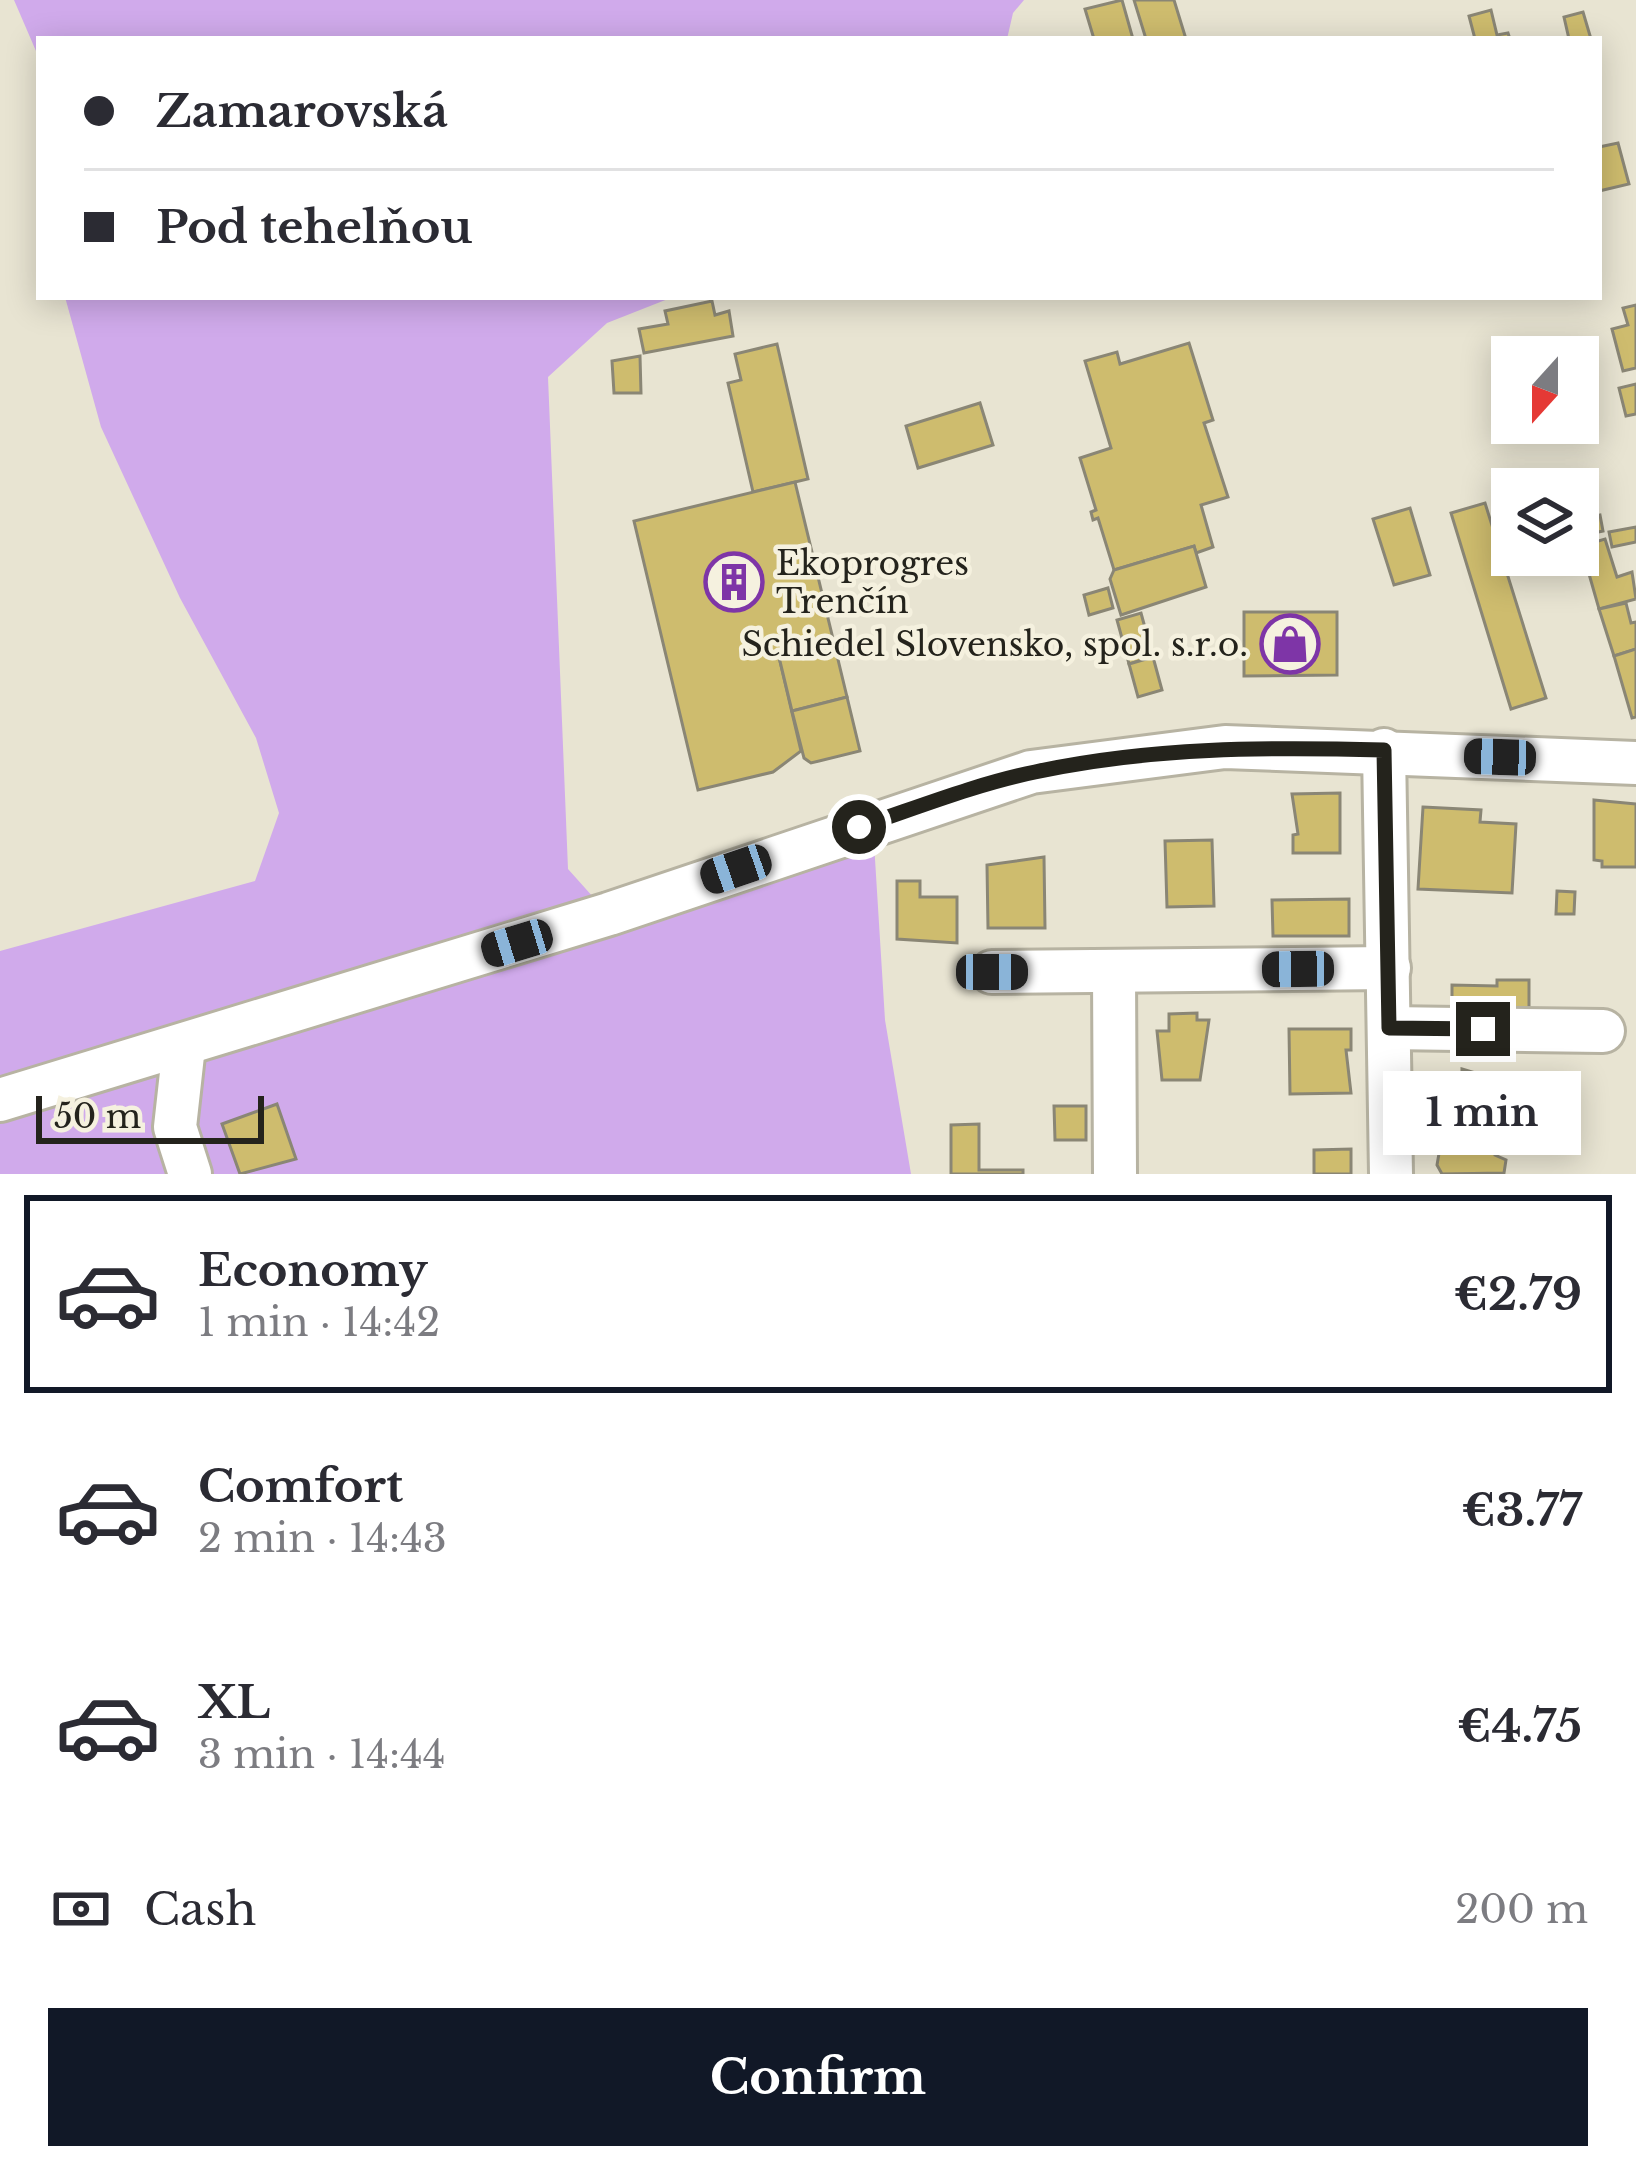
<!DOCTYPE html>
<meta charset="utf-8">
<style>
body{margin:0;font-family:"Libre Baskerville",serif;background:#f2f2f3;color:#2b2b33;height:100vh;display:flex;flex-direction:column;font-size:45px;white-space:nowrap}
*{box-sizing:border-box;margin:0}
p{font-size:39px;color:#7c7c81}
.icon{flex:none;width:66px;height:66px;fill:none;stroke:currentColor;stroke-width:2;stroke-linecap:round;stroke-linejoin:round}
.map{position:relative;height:1174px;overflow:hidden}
.details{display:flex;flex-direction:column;background:#fff;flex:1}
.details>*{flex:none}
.top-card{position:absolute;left:36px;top:36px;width:1566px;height:264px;border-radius:0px;box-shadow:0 6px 30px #0003;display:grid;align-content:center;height:264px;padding:0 48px;background:#fff}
.needle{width:78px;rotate:201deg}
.tools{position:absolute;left:1491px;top:336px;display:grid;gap:24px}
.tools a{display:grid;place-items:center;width:108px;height:108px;border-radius:0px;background:#fff;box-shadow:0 6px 30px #0003;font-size:60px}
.scale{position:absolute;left:36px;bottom:30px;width:228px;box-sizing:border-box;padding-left:12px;border:6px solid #24231c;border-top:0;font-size:33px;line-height:42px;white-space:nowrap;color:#24231c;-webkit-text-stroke:9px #f5f1df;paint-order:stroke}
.end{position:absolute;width:54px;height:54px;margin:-27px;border:15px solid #24231c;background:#fff;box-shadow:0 0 0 6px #fff}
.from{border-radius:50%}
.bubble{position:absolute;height:84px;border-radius:0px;background:#fff;box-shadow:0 6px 30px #0003;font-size:39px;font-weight:800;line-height:84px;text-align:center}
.car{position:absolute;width:36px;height:72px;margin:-36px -18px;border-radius:15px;box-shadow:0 0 9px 3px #0007;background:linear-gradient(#222 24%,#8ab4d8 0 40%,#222 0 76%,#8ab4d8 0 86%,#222 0)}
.top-card b{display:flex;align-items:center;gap:42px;height:114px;font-size:45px}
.top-card b+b{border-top:3px solid #e1e1e2}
.top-card i{width:30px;height:30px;background:#2b2b33}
ul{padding:21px 0 0;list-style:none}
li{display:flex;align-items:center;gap:36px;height:198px;margin:0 24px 18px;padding:0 24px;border:6px solid transparent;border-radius:0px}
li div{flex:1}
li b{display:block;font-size:45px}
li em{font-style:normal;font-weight:800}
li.on{border-color:#111827}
li>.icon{width:108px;height:108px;stroke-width:1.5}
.pay{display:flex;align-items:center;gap:30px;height:132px;padding:0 48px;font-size:45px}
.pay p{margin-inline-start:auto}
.action{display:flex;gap:24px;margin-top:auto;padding:24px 48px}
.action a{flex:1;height:138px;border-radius:0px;background:#111827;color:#fff;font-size:48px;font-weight:800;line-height:138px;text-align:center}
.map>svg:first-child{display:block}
.green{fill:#d0aaeb}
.building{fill:#cebc6e;stroke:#8a8675;stroke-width:3}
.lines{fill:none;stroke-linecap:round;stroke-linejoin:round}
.minor-casing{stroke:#b7b3a2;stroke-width:48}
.minor{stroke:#fff;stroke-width:42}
.route{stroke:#24231c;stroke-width:15}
.labels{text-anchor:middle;stroke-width:9;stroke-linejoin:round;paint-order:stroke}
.poi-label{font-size:33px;fill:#24231c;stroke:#f5f1df;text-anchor:start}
</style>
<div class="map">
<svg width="1636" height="1174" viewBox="0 0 1636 1174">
<rect width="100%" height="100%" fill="#e8e4d2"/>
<g class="green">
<polygon points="14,0 1024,0 1013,13 1007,39 39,39 39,58"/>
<polygon points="65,297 673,297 607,323 548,377 568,869 611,917 874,843 885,1020 911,1174 0,1174 0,951 255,881 279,813 256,738 180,598 101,427"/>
</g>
<g class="building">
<polygon points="1122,0 1133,39 1094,39 1085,9"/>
<polygon points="1134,0 1174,0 1186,39 1146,39"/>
<polygon points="1491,10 1497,35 1508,33 1510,39 1475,39 1469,16"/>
<polygon points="1583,12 1591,39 1569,39 1564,17"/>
<polygon points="1618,143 1629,184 1599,191 1599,147"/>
<polygon points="712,301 715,315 729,311 733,336 644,353 639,329 668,324 665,311"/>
<polygon points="1636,305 1636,368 1623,371 1612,329 1628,325 1623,308"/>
<polygon points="1189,343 1213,420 1204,423 1228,497 1201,505 1213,547 1196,553 1194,546 1114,570 1098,518 1093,520 1091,512 1096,510 1080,458 1111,448 1085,361 1117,352 1120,364"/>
<polygon points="777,344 808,479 753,492 728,383 741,380 735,354"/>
<polygon points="640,356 641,393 614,393 612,361"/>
<polygon points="1636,384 1636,414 1626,416 1619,388"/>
<polygon points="980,403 993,445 918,468 906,426"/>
<polygon points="795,482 834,643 779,657 801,751 773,772 698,790 634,521"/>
<polygon points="1592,492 1596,515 1578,519 1578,495"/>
<polygon points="1485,503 1546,698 1511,709 1451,513"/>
<polygon points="1410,508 1430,575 1394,585 1373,519"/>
<polygon points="1600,515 1603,531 1579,536 1578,519"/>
<polygon points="1636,527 1636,542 1612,547 1609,532"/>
<polygon points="1605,539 1617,577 1632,572 1636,599 1599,609 1581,546"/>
<polygon points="1194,546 1206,587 1121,615 1110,579 1114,570"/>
<polygon points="1108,588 1113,608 1089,615 1084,595"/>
<polygon points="1626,603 1631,623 1636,622 1636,649 1614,656 1599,609"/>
<polygon points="1244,612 1337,612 1337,675 1244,676"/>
<polygon points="1141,613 1153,657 1129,664 1117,620"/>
<polygon points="834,643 847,697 792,711 779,657"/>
<polygon points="1636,649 1636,717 1632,718 1614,656"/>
<polygon points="1153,657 1162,690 1138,697 1129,664"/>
<polygon points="847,697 860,751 811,763 804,758 792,711"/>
<polygon points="1340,793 1340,853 1293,853 1293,835 1298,834 1292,794"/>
<polygon points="1594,800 1636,804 1636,867 1602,867 1602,861 1594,860"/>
<polygon points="1423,807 1481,810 1480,822 1516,824 1512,893 1418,889"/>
<polygon points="1212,840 1214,906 1167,907 1165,841"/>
<polygon points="1044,857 1045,928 988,928 987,865"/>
<polygon points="897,881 920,881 920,897 957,897 957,943 897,939"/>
<polygon points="1557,891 1575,892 1574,914 1556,914"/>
<polygon points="1349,899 1349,936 1273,936 1272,900"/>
<polygon points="1497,980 1529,980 1529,1015 1452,1014 1452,985 1497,986"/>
<polygon points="1197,1013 1197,1020 1209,1020 1200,1080 1162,1080 1157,1031 1169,1031 1169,1014"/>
<polygon points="1289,1029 1351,1029 1351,1050 1346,1050 1351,1093 1290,1094"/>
<polygon points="1462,1069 1489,1077 1483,1114 1441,1115 1441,1075 1462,1075"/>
<polygon points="277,1104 296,1159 240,1174 222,1124"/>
<polygon points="1054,1106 1086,1106 1086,1140 1055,1140"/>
<polygon points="979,1124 979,1170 1023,1170 1023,1174 951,1174 951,1125"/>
<polygon points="1495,1141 1495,1155 1506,1160 1504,1173 1442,1174 1437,1165 1441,1142"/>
<polygon points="1351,1149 1351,1174 1314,1174 1314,1150"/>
</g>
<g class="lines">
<defs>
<g id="minor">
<polyline points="1384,750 1391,1174"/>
<polyline points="992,972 1389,968"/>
<polyline points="1114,972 1115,1174"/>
<polyline points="1389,1028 1603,1031"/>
<polyline points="184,1046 175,1127 190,1174"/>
<polyline points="0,1100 609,914 1031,772 1225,747 1636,763"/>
</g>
</defs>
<use href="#minor" class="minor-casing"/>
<use href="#minor" class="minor"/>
</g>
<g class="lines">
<path class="route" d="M859 827C916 808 976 784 1035 772 1151 747 1266 747 1384 750L1389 1028 1483 1029"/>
</g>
<defs>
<symbol id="building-ring" viewBox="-11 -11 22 22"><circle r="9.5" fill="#f5f1df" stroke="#7e35a7" stroke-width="1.5"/><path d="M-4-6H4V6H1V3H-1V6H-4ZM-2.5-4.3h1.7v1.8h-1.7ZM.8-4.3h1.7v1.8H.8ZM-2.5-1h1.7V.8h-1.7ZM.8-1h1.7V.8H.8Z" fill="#7e35a7"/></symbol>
<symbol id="shop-ring" viewBox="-11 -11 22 22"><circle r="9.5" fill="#f5f1df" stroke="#7e35a7" stroke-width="1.5"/><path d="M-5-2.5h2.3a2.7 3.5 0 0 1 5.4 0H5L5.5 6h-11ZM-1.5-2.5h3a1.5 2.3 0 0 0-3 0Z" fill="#7e35a7"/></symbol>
</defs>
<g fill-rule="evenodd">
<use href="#building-ring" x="701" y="549" width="66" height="66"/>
<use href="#shop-ring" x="1257" y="611" width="66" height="66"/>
</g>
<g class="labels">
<g class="poi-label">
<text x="776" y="575">Ekoprogres<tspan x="776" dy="38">Trenčín</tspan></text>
<text x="1248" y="656" text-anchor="end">Schiedel Slovensko, spol. s.r.o.</text>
</g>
</g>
</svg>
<div class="tools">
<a><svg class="needle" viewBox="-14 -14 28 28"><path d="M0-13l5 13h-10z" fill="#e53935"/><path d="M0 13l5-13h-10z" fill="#7c7c81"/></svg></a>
<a><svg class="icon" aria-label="layers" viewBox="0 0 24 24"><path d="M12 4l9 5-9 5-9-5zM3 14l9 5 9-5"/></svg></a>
</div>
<div class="scale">50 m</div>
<i class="end from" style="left:859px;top:827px"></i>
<i class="end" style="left:1483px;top:1029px"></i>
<div class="bubble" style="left:1383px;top:1071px;width:198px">1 min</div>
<i class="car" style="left:1500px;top:757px;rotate:272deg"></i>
<i class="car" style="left:736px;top:869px;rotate:251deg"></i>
<i class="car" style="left:517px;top:943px;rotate:253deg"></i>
<i class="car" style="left:1298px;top:969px;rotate:269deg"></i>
<i class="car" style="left:992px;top:972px;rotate:90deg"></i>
<div class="top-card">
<b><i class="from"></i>Zamarovská</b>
<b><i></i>Pod tehelňou</b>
</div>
</div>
<section class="details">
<ul>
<li class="on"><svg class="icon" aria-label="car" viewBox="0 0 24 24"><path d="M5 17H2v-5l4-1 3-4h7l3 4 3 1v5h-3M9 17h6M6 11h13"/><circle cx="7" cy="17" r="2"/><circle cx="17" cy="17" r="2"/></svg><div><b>Economy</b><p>1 min · 14:42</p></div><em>€2.79</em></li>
<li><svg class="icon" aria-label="car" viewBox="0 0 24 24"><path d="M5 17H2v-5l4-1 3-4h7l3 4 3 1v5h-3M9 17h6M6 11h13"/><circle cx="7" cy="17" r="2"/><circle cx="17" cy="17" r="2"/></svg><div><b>Comfort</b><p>2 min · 14:43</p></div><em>€3.77</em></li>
<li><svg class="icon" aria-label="car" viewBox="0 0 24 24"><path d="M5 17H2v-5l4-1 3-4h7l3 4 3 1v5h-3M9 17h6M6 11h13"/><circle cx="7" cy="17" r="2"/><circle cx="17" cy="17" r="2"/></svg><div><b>XL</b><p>3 min · 14:44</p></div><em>€4.75</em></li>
</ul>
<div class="pay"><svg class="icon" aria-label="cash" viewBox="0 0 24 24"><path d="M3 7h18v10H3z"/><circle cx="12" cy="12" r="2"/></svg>Cash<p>200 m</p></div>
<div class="action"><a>Confirm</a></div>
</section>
